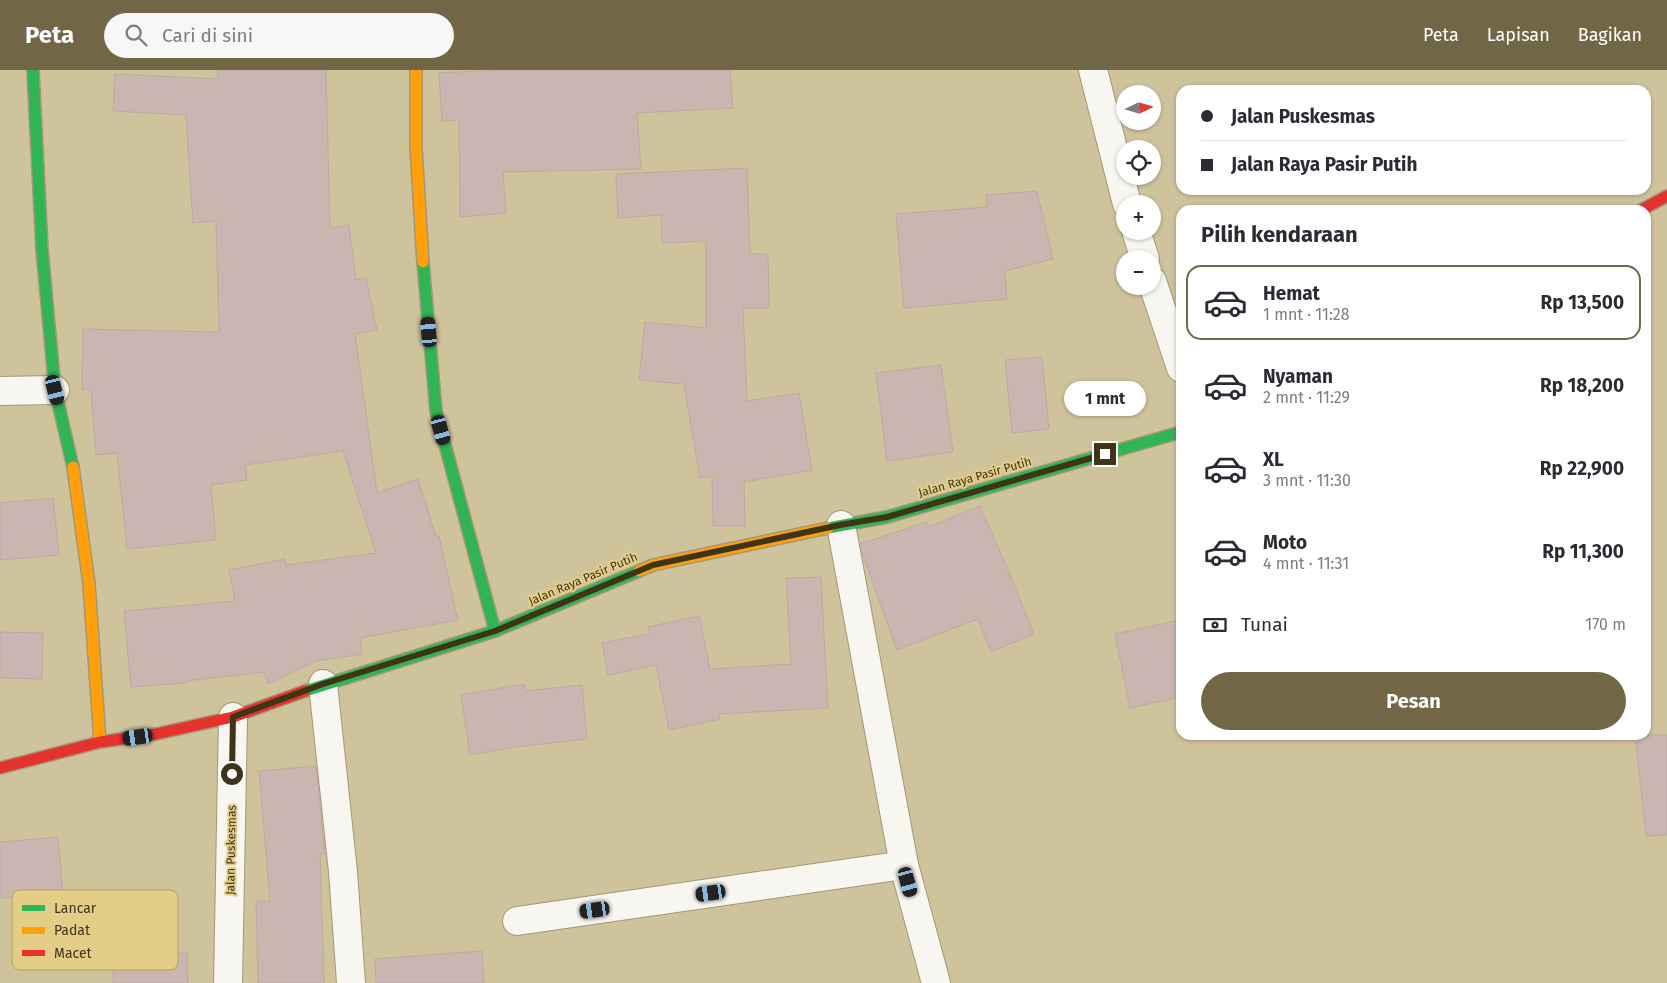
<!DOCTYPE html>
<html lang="id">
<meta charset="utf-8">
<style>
body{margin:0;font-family:"Fira Sans",sans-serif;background:#f7f7f7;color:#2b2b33;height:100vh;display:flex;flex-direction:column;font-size:19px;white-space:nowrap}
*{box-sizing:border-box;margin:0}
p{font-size:16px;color:#7c7c81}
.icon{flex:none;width:28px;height:28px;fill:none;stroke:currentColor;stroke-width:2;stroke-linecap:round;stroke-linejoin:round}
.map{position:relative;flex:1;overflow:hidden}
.drawer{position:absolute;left:1176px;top:135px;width:475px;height:535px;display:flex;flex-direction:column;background:#fff;border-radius:15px;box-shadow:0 1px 4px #0004}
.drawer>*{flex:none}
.banner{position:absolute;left:1176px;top:15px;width:475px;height:110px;border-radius:15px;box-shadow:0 1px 4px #0004;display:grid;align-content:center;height:110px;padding:0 25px;background:#fff}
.needle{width:32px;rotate:85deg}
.fabs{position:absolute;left:1116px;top:15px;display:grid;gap:10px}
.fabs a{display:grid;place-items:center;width:45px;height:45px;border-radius:50%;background:#fff;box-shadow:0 1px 4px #0004;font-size:25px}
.end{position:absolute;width:22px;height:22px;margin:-11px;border:6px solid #3e3518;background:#fff;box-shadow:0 0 0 2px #fff}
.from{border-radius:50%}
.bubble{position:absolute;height:35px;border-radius:18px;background:#fff;box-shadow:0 1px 4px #0004;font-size:16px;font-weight:700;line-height:35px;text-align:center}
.car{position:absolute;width:15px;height:30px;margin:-15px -8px;border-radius:6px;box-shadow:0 0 4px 1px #0007;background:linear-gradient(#222 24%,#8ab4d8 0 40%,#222 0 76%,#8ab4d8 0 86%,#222 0)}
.banner b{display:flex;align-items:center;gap:18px;height:48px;font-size:19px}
.banner b+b{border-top:1px solid #e1e1e2}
.banner i{width:12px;height:12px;background:#2b2b33}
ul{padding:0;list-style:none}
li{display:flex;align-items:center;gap:15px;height:75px;margin:0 10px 8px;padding:0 15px;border:2px solid transparent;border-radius:15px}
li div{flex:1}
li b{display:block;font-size:19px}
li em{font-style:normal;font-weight:700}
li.current{border-color:#716746}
li>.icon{width:45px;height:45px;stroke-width:1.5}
h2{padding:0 25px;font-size:22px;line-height:60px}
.pay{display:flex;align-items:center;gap:12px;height:55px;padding:0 25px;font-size:19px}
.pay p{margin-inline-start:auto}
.cta{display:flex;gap:10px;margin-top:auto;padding:10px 25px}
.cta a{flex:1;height:58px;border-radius:30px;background:#716746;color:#fff;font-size:20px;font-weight:700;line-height:58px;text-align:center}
header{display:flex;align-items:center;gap:30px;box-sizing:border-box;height:70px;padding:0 25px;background:#716746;color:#fff}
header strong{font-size:24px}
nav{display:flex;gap:28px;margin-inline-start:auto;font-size:18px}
.search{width:350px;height:45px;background:#f7f7f7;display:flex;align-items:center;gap:12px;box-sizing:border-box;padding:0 18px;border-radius:28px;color:#7c7c81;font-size:19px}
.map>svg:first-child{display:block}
.building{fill:#cbb5b1;stroke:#baaaa2}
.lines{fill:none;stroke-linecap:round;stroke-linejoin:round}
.street-casing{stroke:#a19879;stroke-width:30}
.fast-casing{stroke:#a19879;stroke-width:14}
.slow-casing{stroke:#a19879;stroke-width:14}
.jam-casing{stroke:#a19879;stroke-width:14}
.street{stroke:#f8f6f0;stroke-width:28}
.fast{stroke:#30b455;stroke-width:11}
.slow{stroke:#ff9f0a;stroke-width:11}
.jam{stroke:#e5322d;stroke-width:11}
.route{stroke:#3e3518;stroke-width:6}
.labels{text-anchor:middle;stroke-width:4;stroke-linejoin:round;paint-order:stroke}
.street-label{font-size:12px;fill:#3e3518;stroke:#e4ce87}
.key{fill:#e4ce87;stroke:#b2a066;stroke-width:1}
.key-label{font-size:14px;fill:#3e3518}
</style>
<header>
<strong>Peta</strong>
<div class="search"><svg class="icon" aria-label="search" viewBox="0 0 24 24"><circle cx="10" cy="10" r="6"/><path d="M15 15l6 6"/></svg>Cari di sini</div>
<nav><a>Peta</a><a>Lapisan</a><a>Bagikan</a></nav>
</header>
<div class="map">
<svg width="1667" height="913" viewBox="0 0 1667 913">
<rect width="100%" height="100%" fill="#cfc39c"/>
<g class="building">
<polygon points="218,0 326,0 330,158 349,155 356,210 366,208 377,260 355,264 377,423 418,409 436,466 439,466 458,550 360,568 362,584 316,591 269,614 263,602 186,611 186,613 131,617 124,541 235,531 229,500 285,489 286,495 376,483 343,381 245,395 247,410 211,415 216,470 127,479 117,383 96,385 91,319 82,319 83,259 219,262 216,151 193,153 186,45 113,41 115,4 218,9"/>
<polygon points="502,0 730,0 733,38 637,43 641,99 503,102 506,143 460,147 459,50 442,51 439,3"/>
<polygon points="747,98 750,184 768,184 769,238 743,238 747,331 799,323 812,400 744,412 745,456 713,456 712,406 700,408 684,314 639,310 645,252 706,258 706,171 662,173 661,145 618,148 616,104"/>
<polygon points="1037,121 1053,189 1005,201 1007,229 904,238 896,144 987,137 986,125"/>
<polygon points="1042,287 1049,359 1012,363 1005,290"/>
<polygon points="941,295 953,382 887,391 876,303"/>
<polygon points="53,428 59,485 0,490 0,433"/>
<polygon points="980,436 1008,500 1034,564 991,582 978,549 897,580 862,483 860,474 927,452 929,457"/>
<polygon points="821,507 828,638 719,644 720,649 669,660 656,595 608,605 602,573 649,564 648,557 699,546 710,599 791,594 786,508"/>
<polygon points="1181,550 1181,627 1130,638 1115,564"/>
<polygon points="0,562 43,563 42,609 0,608"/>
<polygon points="524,614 525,621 582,615 587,669 515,677 470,685 461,625"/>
<polygon points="1635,665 1667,665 1667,765 1646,766"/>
<polygon points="316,696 325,784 320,784 324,913 258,913 256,831 270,831 259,701"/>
<polygon points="58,767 63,825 0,828 0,772"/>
<polygon points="482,881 484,913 376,913 375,889"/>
<polygon points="113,883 187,883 188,913 113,913"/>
</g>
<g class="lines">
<defs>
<g id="street">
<polyline points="1093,0 1127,134"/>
<polyline points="1136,161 1145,189"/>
<polyline points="1152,211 1181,298"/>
<polyline points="0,321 55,320"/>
<polyline points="841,455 904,795 936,913"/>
<polyline points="323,614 343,802 351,913"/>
<polyline points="517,851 904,795"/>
<polyline points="228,913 233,647"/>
</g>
<g id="fast">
<polyline points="33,0 42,179 55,320 73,397"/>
<polyline points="423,192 436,341 495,561"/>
<polyline points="828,458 887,447 1181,362"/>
<polyline points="305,621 495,561 639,501"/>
</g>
<g id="slow">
<polyline points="416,0 416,78 423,192"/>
<polyline points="73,397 89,514 100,672"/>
<polyline points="639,501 653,495 828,458"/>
</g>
<g id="jam">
<polyline points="1641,140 1667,126"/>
<polyline points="0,698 100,672 156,664 233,647 305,621"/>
</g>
</defs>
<use href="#street" class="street-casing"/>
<use href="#fast" class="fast-casing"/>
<use href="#slow" class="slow-casing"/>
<use href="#jam" class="jam-casing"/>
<use href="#street" class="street"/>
<use href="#fast" class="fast"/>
<use href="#slow" class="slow"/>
<use href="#jam" class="jam"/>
</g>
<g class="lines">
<polyline class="route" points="232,704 233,647 323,614 495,561 653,495 840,455 887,447 1105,384"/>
</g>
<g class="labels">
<g class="street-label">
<text transform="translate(975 407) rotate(-16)" y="4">Jalan Raya Pasir Putih</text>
<text transform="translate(583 509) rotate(-23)" y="4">Jalan Raya Pasir Putih</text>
<text transform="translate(231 780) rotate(-89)" y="4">Jalan Puskesmas</text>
</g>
</g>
<rect x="12" y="820" width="166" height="80" rx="8" class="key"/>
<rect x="22" y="835" width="23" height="6" fill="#30b455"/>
<rect x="22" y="857" width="23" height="7" fill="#ff9f0a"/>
<rect x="22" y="880" width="23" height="6" fill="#e5322d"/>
<g class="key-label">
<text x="54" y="843">Lancar</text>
<text x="54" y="865">Padat</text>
<text x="54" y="888">Macet</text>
</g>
</svg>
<div class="fabs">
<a><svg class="needle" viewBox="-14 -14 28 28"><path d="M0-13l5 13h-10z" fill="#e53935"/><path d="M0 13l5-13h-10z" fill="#7c7c81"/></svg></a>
<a><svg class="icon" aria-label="locate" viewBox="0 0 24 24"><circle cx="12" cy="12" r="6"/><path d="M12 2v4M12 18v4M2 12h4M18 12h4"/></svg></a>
<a>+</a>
<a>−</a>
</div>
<i class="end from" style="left:232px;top:704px"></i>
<i class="end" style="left:1105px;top:384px"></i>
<div class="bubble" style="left:1064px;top:311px;width:82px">1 mnt</div>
<i class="car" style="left:429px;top:262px;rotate:355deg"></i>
<i class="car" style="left:55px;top:320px;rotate:166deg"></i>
<i class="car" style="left:441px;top:360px;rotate:165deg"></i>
<i class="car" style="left:138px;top:667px;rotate:262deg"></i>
<i class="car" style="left:908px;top:812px;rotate:165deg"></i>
<i class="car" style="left:711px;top:823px;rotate:262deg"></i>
<i class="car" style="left:595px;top:840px;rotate:262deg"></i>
<div class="banner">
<b><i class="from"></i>Jalan Puskesmas</b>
<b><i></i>Jalan Raya Pasir Putih</b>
</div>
<section class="drawer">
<h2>Pilih kendaraan</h2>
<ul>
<li class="current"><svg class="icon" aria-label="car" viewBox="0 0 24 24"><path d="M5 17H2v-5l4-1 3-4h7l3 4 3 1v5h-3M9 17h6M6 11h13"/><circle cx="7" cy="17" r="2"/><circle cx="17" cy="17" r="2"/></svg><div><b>Hemat</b><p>1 mnt · 11:28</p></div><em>Rp 13,500</em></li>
<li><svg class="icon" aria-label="car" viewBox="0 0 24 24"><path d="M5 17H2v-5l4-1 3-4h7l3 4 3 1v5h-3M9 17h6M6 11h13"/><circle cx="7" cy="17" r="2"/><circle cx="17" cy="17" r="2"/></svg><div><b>Nyaman</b><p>2 mnt · 11:29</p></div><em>Rp 18,200</em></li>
<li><svg class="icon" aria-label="car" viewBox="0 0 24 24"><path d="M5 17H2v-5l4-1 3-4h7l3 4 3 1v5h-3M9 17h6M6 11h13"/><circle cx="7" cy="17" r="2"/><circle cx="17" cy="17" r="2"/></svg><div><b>XL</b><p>3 mnt · 11:30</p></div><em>Rp 22,900</em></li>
<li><svg class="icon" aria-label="car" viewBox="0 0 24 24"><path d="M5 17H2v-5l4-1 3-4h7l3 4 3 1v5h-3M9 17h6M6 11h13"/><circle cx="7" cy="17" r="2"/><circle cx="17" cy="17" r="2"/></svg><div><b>Moto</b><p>4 mnt · 11:31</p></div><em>Rp 11,300</em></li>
</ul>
<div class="pay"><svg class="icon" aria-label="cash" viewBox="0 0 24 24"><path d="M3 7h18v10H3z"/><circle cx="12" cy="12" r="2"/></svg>Tunai<p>170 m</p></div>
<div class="cta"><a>Pesan</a></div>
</section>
</div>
